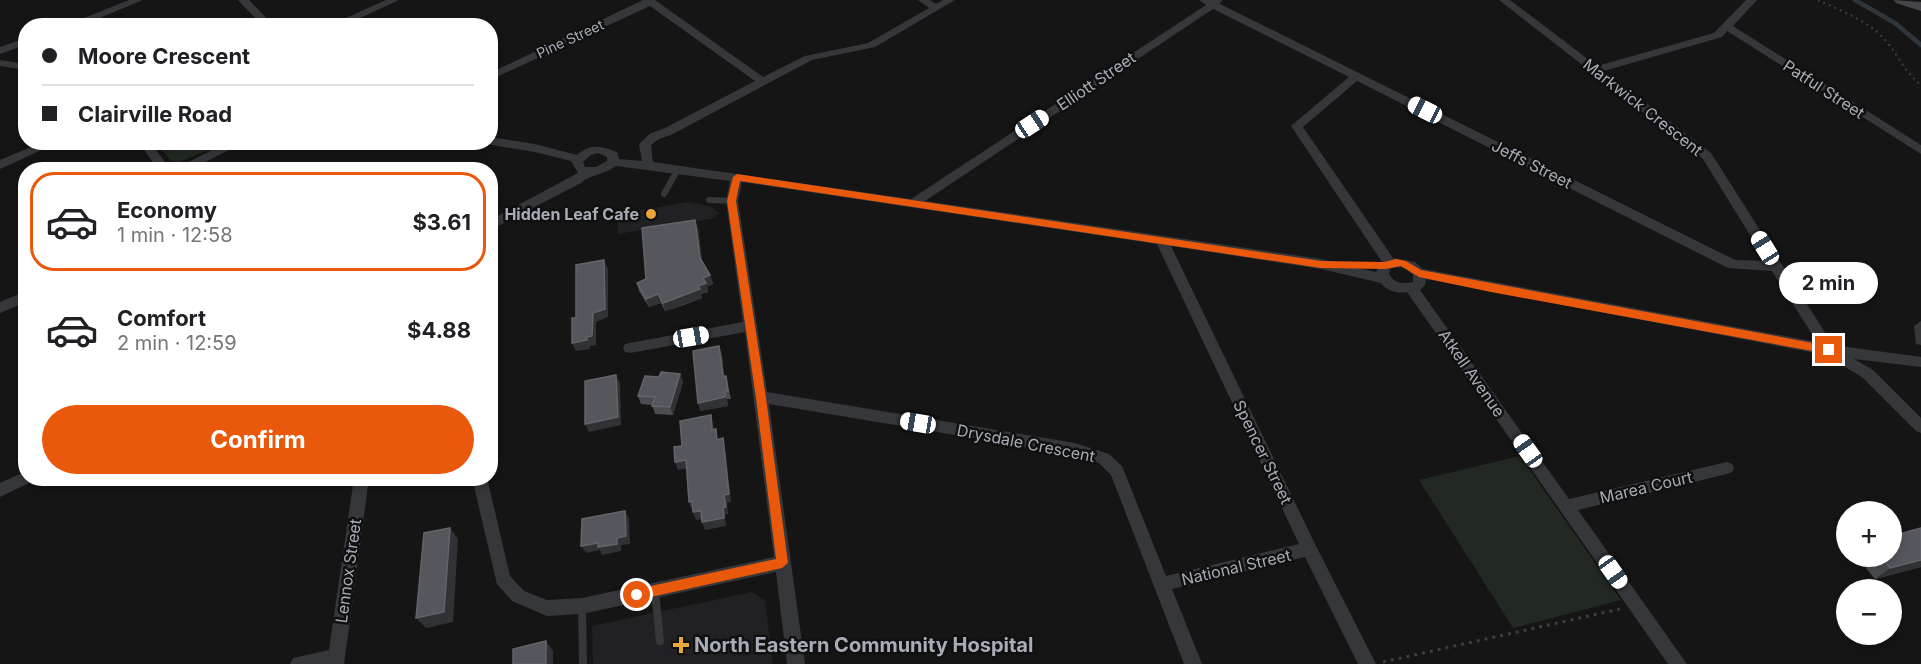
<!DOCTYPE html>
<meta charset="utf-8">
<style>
body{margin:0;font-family:Inter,sans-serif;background:#f2f2f2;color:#202124;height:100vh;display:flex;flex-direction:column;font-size:22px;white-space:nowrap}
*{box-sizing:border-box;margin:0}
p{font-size:20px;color:#757577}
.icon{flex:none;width:33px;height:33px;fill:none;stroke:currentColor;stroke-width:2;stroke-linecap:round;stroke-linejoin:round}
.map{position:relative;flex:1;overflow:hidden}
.panel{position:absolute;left:18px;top:162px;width:480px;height:324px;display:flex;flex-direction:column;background:#fff;border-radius:24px;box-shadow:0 3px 9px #0003}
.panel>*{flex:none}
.top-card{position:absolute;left:18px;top:18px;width:480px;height:132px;border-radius:24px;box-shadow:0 3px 9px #0003;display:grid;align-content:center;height:132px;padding:0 24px;background:#fff}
.fabs{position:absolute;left:1836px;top:501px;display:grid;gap:12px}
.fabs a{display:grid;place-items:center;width:66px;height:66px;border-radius:50%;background:#fff;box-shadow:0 3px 9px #0003;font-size:30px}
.end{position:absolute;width:27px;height:27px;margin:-14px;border:8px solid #ea580c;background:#fff;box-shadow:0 0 0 3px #fff}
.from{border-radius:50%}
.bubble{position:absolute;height:42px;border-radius:21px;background:#fff;box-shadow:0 3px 9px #0003;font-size:20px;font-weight:700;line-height:42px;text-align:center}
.car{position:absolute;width:18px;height:36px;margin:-18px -9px;border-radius:8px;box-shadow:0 0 4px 2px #0007;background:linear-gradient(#fff 24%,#345 0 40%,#fff 0 76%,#345 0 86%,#fff 0)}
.top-card b{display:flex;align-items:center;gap:21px;height:57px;font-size:22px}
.top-card b+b{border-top:2px solid #e0e0e0}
.top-card i{width:15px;height:15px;background:#202124}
ul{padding:10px 0 0;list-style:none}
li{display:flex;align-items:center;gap:18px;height:99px;margin:0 12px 9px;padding:0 12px;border:3px solid transparent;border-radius:24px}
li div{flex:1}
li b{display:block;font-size:22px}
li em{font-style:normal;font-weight:700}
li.selected{border-color:#ea580c}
li>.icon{width:54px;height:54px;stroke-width:1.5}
.action{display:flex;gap:12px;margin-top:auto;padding:12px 24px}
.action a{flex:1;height:69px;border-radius:36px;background:#ea580c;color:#fff;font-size:24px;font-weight:700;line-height:69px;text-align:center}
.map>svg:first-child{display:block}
.built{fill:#212123}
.green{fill:#212922}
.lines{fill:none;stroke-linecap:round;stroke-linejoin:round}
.stream{stroke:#2e363c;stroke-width:4.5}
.path-far1{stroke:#3c3e42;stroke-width:2;stroke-dasharray:2 4;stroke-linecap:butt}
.path{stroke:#3c3e42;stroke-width:3;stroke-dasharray:3 5;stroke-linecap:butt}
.lane-far1{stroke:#36373b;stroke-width:6}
.lane{stroke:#36373b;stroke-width:8}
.street{fill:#36373b;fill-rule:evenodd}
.secondary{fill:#44464b;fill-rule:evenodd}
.wall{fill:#4b4c51}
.shaded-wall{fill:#313235}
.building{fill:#55575c;stroke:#62646a;stroke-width:1.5}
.route{fill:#ea580c}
.poi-dot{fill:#e9a73a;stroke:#101011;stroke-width:2}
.labels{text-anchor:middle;stroke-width:5;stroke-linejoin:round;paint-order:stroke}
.far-street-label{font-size:14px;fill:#a7acb6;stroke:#101011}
.street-label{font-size:16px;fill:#a7acb6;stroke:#101011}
.poi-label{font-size:16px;font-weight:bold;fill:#a7acb6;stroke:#101011;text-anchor:end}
.near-poi-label{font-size:20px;font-weight:bold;fill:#a7acb6;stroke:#101011;text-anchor:start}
</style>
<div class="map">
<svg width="1921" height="664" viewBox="0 0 1921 664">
<rect width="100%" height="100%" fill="#151516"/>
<g class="built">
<polygon points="688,202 710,206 720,214 715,215 716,218 618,234 617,214"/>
<polygon points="752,592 765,600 773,664 593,664 592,626"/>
</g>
<g class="green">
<polygon points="156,143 226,143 179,162 171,161"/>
<polygon points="1520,456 1621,600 1513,628 1419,480"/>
</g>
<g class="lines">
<polyline class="stream" points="1855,0 1895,23 1921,45"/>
<path class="path-far1" d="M1818 0C1841 11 1870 21 1886 41 1899 56 1905 73 1921 85"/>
<polyline class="path" points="1383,662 1620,609"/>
<g class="lane-far1">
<polyline points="664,194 678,169"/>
<polyline points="709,200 732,201"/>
</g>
<g class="lane">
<polyline points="655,591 660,641"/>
<polyline points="582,607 583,664"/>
</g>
<g class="street">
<polygon points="129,0 143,0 80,26 64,26"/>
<polygon points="238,0 249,0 274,26 263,26"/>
<polygon points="386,0 399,0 343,26 328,26"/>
<path d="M643 0H655L763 77 805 56 868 43 929 8 918 0H930L936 4 943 0H955L875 47 812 60 671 135 659 139 651 145 653 162 911 199 1206 5 1199 0H1222L1220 4 1735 260 1766 261 1703 159 1499 0H1510L1597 66 1714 33 1746 0H1757L1733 26 1921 145V154L1727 31 1722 37 1604 71 1711 153 1833 345 1921 357V367L1854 359 1873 370 1921 418V433L1916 431 1863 378 1826 355 1426 279 1425 285 1420 290 1569 499 1727 462 1732 464 1734 468 1732 472 1727 474 1578 510 1687 664H1668L1407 292C1398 294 1387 291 1381 283L1321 269 1171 246 1315 544 1376 664H1358L1305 557 1172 589 1202 664H1184L1111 475 1099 463 1075 455 769 404 805 664H787L776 572 582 614 547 616 512 601 497 584 476 495 474 486 468 478H486L488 482 510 576 524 591 547 600 582 598 774 557 745 332 630 353 625 352 623 348 625 344 630 343 743 322 726 201 730 181 616 166C604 175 591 174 581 183L490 230V220L578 173 571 161 535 152 486 144 490 142V137L535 144 577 155C590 143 602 146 617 152L619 159 642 161 639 144 651 133 663 129 755 81 650 6 490 80V73ZM1213 9 1349 77 1291 126 1382 262 1376 272 1321 259 925 201ZM1357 81 1728 268 1772 271 1817 342 1423 269 1415 262 1393 258 1303 127ZM598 153 607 157V161L596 167H585L583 162 591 155ZM742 182 1157 244 1299 544 1166 576 1122 466 1109 454 1075 443 767 392 738 201ZM1397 267 1406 269 1413 275V282C1402 284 1395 284 1389 274L1390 269Z"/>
<polygon points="26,38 26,45 0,54 0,47"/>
<polygon points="0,60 26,64 26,70 0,66"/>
<polygon points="43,142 59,142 0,169 0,160"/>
<polygon points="139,142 150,142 171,170 158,170"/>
<polygon points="228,142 244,142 190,170 173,170"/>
<polygon points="26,291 26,302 0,313 0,302"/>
<polygon points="1921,321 1921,345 1916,344 1914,326"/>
<polygon points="26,471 26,478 33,478 31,482 0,497 0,483"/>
<polygon points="354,478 369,478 344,664 290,664 293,658 329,650"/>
</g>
<polygon class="secondary" points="1894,0 1921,2 1921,11 1896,3"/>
</g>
<g class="wall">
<polygon points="695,220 698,228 702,261 710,275 713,284 707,286 708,292 701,294 702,298 684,305 665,311 661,303 649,307 639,291 637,283 646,279"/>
<polygon points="719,346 722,355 724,376 726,376 731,399 727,399 728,406 700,411"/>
<polygon points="680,374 683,382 673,415 655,414 652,405 641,404 638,396 659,377"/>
<polygon points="1856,556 1892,556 1921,567 1875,579"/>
</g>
<g class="shaded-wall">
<polygon points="695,220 698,228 703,267 700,258"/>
<polygon points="604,260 608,269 608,317 596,322 596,345 590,346 590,349 576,351 572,343 593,313"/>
<polygon points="710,275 713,284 707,286 708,292 701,294 702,298 665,311 663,303 698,286 703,278"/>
<polygon points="658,294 661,303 649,307 646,299"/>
<polygon points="719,346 722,355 725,385 723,376"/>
<polygon points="680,374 683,382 673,415 670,407"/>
<polygon points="616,375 620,383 621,425 589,432 585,424"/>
<polygon points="725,391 728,406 700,411 698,403"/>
<polygon points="711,415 713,423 715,438 712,430"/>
<polygon points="723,438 725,446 731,502 727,503 728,514 725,515 726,526 705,530 702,522 723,507 724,495"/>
<polygon points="686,460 689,468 678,470 675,462"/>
<polygon points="692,501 695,509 692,510 689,502"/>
<polygon points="625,511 629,519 630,544 621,545 621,551 602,555 600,550 586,553 581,546 617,538"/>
<polygon points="701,511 704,519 696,520 693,512"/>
<polygon points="450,528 458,539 453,622 426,628 416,618"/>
<polygon points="1921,560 1921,567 1875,579 1890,568"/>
<polygon points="546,641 553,651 553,664 546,664"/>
</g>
<g class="building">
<polygon points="695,220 700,258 710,275 703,278 706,283 698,286 700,289 663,303 658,294 646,299 637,283 646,279 642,228"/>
<polygon points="604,260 605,309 593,313 592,336 587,337 587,340 572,343 572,318 576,318 576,265"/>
<polygon points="719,346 723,376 726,376 728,391 725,391 725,397 698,403 693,351"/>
<polygon points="661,372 680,374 670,407 652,406 655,397 638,396 645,376 659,377"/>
<polygon points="616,375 618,417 585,424 585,381"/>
<polygon points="711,415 712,430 716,429 717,440 723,438 729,494 724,495 726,507 723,507 724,518 702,522 701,511 693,512 692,501 689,502 686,460 675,462 674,447 682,446 680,421"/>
<polygon points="625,511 626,536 617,538 617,544 598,547 598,543 581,546 582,519"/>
<polygon points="450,528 444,612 416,618 424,533"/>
<polygon points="1921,528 1921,560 1890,568 1880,556 1892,556 1892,536"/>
<polygon points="546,641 546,664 513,664 513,649"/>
</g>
<polygon class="route" points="737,174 1321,261 1384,262 1396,259 1406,261 1421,270 1829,346 1834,350 1829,354 1491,292 1419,277 1401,266 1385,269 1321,268 740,181 736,201 766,398 788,563 782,568 637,600 631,595 637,589 776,559 756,398 727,201 733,177"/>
<g class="poi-dot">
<circle cx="651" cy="214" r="6"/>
<path d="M678 636h6v6h6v6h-6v6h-6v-6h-6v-6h6z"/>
</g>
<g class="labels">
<g class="far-street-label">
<text transform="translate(570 39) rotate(-25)" y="5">Pine Street</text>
</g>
<g class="street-label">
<text transform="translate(1096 81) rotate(-34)" y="6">Elliott Street</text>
<text transform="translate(1824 89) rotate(33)" y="6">Patful Street</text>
<text transform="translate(1643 107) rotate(38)" y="6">Markwick Crescent</text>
<text transform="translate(1532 164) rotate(27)" y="6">Jeffs Street</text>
<text transform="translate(1472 373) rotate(55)" y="6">Atkell Avenue</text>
<text transform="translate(1026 443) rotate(11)" y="6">Drysdale Crescent</text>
<text transform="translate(1263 452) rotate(64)" y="6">Spencer Street</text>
<text transform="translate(1646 487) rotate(-13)" y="6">Marea Court</text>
<text transform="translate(1236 567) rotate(-13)" y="6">National Street</text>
<text transform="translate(348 571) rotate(-82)" y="6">Lennox Street</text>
</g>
<g class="poi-label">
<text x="639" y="220">Hidden Leaf Cafe</text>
</g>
<g class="near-poi-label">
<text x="694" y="652">North Eastern Community Hospital</text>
</g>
</g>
</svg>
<div class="fabs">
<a>+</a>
<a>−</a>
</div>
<i class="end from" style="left:637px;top:595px"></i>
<i class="end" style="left:1829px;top:350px"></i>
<div class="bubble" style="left:1779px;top:262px;width:99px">2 min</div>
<i class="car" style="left:1425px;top:110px;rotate:297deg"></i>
<i class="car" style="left:1032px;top:124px;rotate:57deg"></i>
<i class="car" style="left:1765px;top:248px;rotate:328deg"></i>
<i class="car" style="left:691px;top:337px;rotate:80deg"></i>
<i class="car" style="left:918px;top:423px;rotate:280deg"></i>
<i class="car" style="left:1528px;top:451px;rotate:325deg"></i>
<i class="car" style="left:1613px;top:572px;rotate:145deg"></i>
<div class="top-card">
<b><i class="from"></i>Moore Crescent</b>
<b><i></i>Clairville Road</b>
</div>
<section class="panel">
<ul>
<li class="selected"><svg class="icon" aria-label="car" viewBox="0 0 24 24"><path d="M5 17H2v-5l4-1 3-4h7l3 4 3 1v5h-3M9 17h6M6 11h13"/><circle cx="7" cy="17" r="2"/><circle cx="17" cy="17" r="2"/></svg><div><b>Economy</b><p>1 min · 12:58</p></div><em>$3.61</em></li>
<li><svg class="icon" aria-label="car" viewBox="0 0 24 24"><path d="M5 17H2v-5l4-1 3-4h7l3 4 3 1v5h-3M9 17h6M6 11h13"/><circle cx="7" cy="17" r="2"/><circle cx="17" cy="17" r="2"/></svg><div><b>Comfort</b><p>2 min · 12:59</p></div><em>$4.88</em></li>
</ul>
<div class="action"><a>Confirm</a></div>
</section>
</div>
